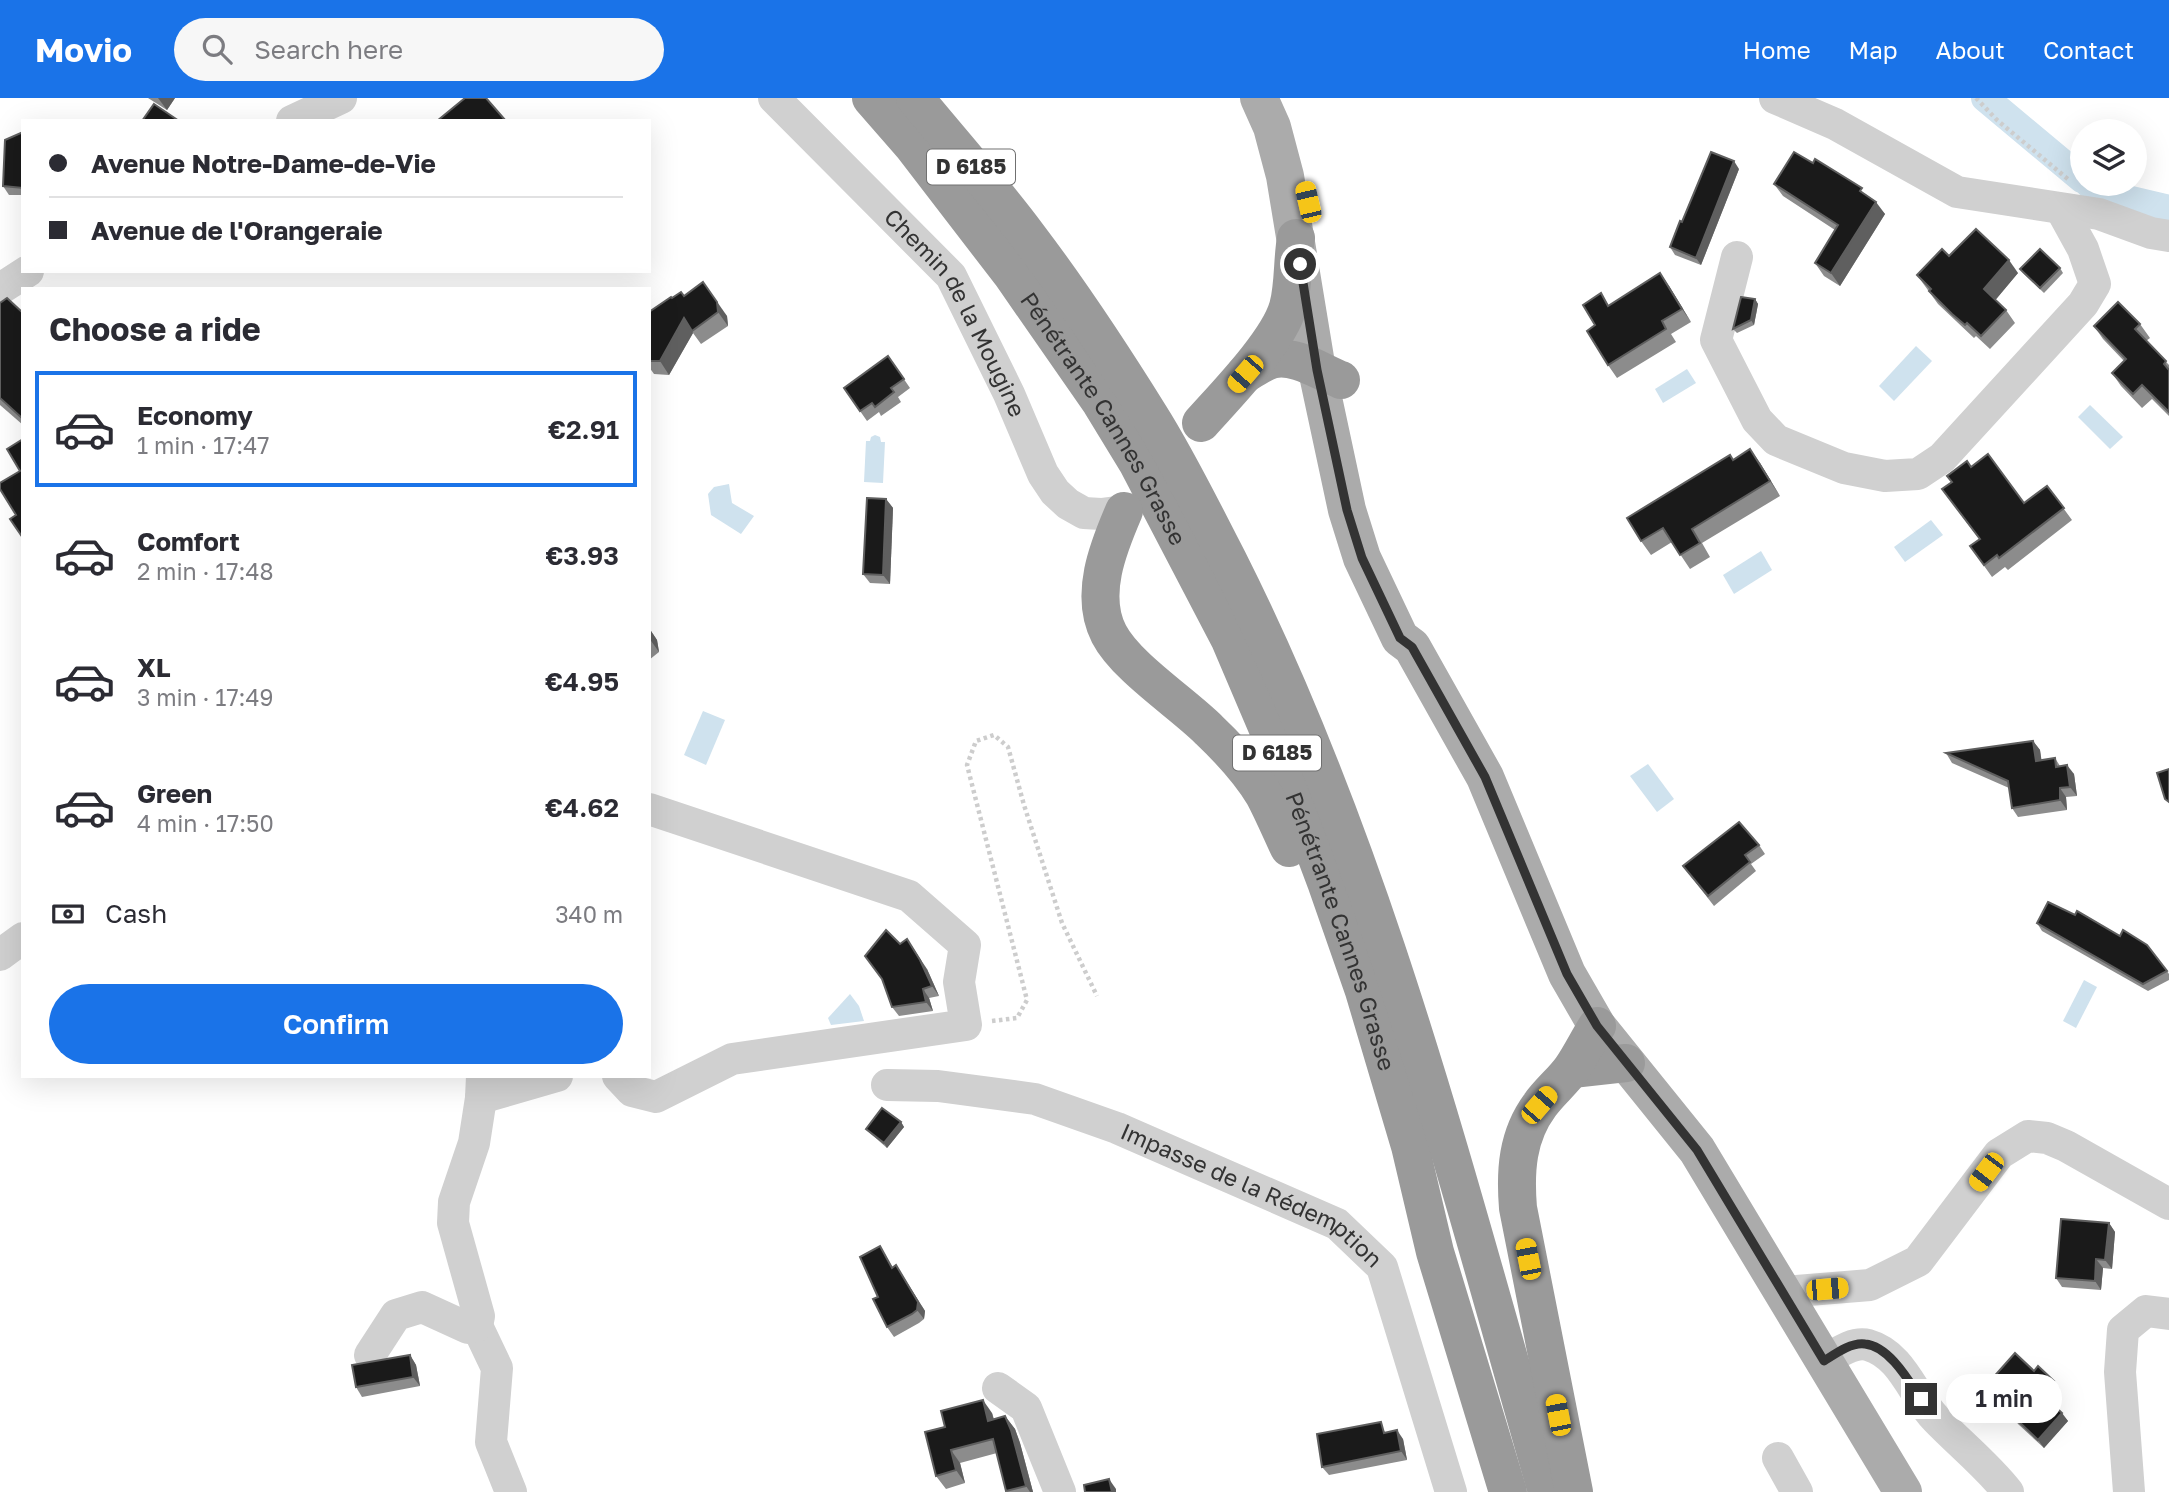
<!DOCTYPE html>
<meta charset="utf-8">
<style>
body{margin:0;font-family:"Golos Text",sans-serif;background:#f7f7f7;color:#2b2b33;height:100vh;display:flex;flex-direction:column;font-size:26px;white-space:nowrap}
*{box-sizing:border-box;margin:0}
p{font-size:23px;color:#7c7c81}
.icon{flex:none;width:38px;height:38px;fill:none;stroke:currentColor;stroke-width:2;stroke-linecap:round;stroke-linejoin:round}
.map{position:relative;flex:1;overflow:hidden}
.drawer{position:absolute;left:21px;top:189px;width:630px;height:791px;display:flex;flex-direction:column;background:#fff;border-radius:0px;box-shadow:0 7px 28px #0002}
.drawer>*{flex:none}
.hud{position:absolute;left:21px;top:21px;width:630px;height:154px;border-radius:0px;box-shadow:0 7px 28px #0002;display:grid;align-content:center;height:154px;padding:0 28px;background:#fff}
.tools{position:absolute;left:2070px;top:21px;display:grid;gap:14px}
.tools a{display:grid;place-items:center;width:77px;height:77px;border-radius:50%;background:#fff;box-shadow:0 7px 28px #0002;font-size:35px}
.end{position:absolute;width:32px;height:32px;margin:-16px;border:9px solid #333;background:#fff;box-shadow:0 0 0 4px #fff}
.from{border-radius:50%}
.bubble{position:absolute;height:49px;border-radius:24px;background:#fff;box-shadow:0 7px 28px #0002;font-size:23px;font-weight:600;line-height:49px;text-align:center}
.car{position:absolute;width:21px;height:42px;margin:-21px -10px;border-radius:9px;box-shadow:0 0 5px 2px #0007;background:linear-gradient(#f5c518 24%,#345 0 40%,#f5c518 0 76%,#345 0 86%,#f5c518 0)}
.hud b{display:flex;align-items:center;gap:24px;height:66px;font-size:26px}
.hud b+b{border-top:2px solid #e1e1e2}
.hud i{width:18px;height:18px;background:#2b2b33}
ul{padding:0;list-style:none}
li{display:flex;align-items:center;gap:21px;height:116px;margin:0 14px 10px;padding:0 14px;border:4px solid transparent;border-radius:0px}
li div{flex:1}
li b{display:block;font-size:26px}
li em{font-style:normal;font-weight:600}
li.active{border-color:#1a73e8}
li>.icon{width:63px;height:63px;stroke-width:1.5}
h2{padding:0 28px;font-size:32px;line-height:84px}
.pay{display:flex;align-items:center;gap:18px;height:77px;padding:0 28px;font-size:26px}
.pay p{margin-inline-start:auto}
.action{display:flex;gap:14px;margin-top:auto;padding:14px 28px}
.action a{flex:1;height:80px;border-radius:42px;background:#1a73e8;color:#fff;font-size:28px;font-weight:600;line-height:80px;text-align:center}
header{display:flex;align-items:center;gap:42px;box-sizing:border-box;height:98px;padding:0 35px;background:#1a73e8;color:#fff}
header strong{font-size:33px}
nav{display:flex;gap:38px;margin-inline-start:auto;font-size:24px}
.search{width:490px;height:63px;background:#f7f7f7;display:flex;align-items:center;gap:18px;box-sizing:border-box;padding:0 24px;border-radius:38px;color:#7c7c81;font-size:26px}
.map>svg:first-child{display:block}
.water{fill:#cfe2ee}
.lines{fill:none;stroke-linecap:round;stroke-linejoin:round}
.canal{stroke:#cfe2ee;stroke-width:28}
.path{stroke:#cdcdcd;stroke-width:4.5;stroke-dasharray:3.5 3.5;stroke-linecap:butt}
.minor{stroke:#d0d0d0;stroke-width:32}
.major{stroke:#ababab;stroke-width:38}
.highway{stroke:#9a9a9a;stroke-width:38}
.wall{fill:#8c8c8c}
.shaded-wall{fill:#5f5f5f}
.building{fill:#1a1a1a;stroke:#5f5f5f;stroke-width:2}
.route{stroke:#333;stroke-width:9}
.labels{text-anchor:middle;stroke-width:7;stroke-linejoin:round;paint-order:stroke}
.shield{fill:#fff;stroke:#707070;stroke-width:2}
.shield-label{font-size:21px;font-weight:bold;fill:#333}
.street-label{font-size:23px;fill:#333;stroke:#fff}
</style>
<header>
<strong>Movio</strong>
<div class="search"><svg class="icon" aria-label="search" viewBox="0 0 24 24"><circle cx="10" cy="10" r="6"/><path d="M15 15l6 6"/></svg>Search here</div>
<nav><a>Home</a><a>Map</a><a>About</a><a>Contact</a></nav>
</header>
<div class="map">
<svg width="2169" height="1394" viewBox="0 0 2169 1394">
<rect width="100%" height="100%" fill="#fff"/>
<g class="water">
<polygon points="1916,248 1932,263 1894,303 1879,288"/>
<polygon points="1687,271 1696,285 1663,305 1655,291"/>
<polygon points="2090,307 2123,339 2110,351 2078,319"/>
<polygon points="875,337 880,339 881,344 885,344 883,385 864,384 866,343 870,343 871,339"/>
<polygon points="729,386 732,405 754,418 741,436 711,417 708,396 714,389"/>
<polygon points="1931,422 1943,437 1905,464 1894,449"/>
<polygon points="1761,453 1772,472 1734,496 1723,477"/>
<polygon points="703,613 725,622 706,667 684,657"/>
<polygon points="1648,666 1674,701 1657,714 1630,678"/>
<polygon points="2084,882 2097,889 2076,930 2063,923"/>
<polygon points="850,896 859,908 864,923 831,927 828,920"/>
</g>
<g class="lines">
<g class="canal">
<polyline points="1985,0 2082,81"/>
<polyline points="2089,86 2101,95 2169,111"/>
</g>
<g class="path">
<polyline points="1976,0 1997,22 2069,82"/>
<polyline points="992,923 1017,920 1027,902 967,667 976,643 994,637 1008,649 1024,707 1062,825 1097,898"/>
</g>
<g class="minor">
<path id="s1" d="M774 0 951 178 1009 296 1043 376 1055 394 1068 406 1084 415 1101 416 1124 413"/>
<polyline points="1775,0 1835,26 1957,94 2099,116 2151,135 2169,138"/>
<polyline points="292,23 341,0"/>
<polyline points="1737,159 1716,242 1757,322 1776,342 1844,370 1885,378 1918,376 1942,360 2083,206 2095,186 2083,151 2061,111"/>
<polyline points="0,191 28,173"/>
<polyline points="0,857 23,840"/>
<polyline points="618,978 632,993 656,999 732,961 966,927 959,884 965,847 909,798 649,711"/>
<path id="s2" d="M887 987 938 988 1035 1001 1117 1030 1337 1126 1382 1169 1451 1394"/>
<polyline points="481,1000 557,978"/>
<polyline points="1784,1194 1870,1187 1918,1163 1999,1056 2028,1038 2047,1040 2066,1048 2169,1106"/>
<polyline points="477,1228 497,1270 491,1344 511,1394"/>
<polyline points="370,1257 396,1217 422,1209 468,1230 477,1228 479,1218 453,1125 454,1104 474,1045 481,1000 482,978"/>
<path d="M1824 1263C1836 1256 1853 1243 1868 1247 1903 1257 1913 1298 1936 1321 1960 1346 1987 1367 2008 1394"/>
<polyline points="998,1290 1026,1310 1060,1394"/>
<polyline points="1778,1360 1797,1394"/>
<polyline points="2129,1394 2120,1274 2123,1232 2146,1213 2169,1216"/>
</g>
<polyline class="major" points="1259,0 1272,29 1285,78 1317,272 1347,412 1362,460 1400,540 1412,549 1485,679 1567,876 1597,928 1697,1052 1903,1394"/>
<g class="highway">
<path id="s3" d="M871 0 912 47 1012 177 1101 305 1137 364 1230 542 1273 643 1326 784 1364 893 1410 1048 1435 1154 1508 1394"/>
<path d="M915 0C953 46 993 91 1028 138 1072 196 1112 257 1150 318 1179 364 1203 414 1228 462 1376 756 1456 1079 1547 1394"/>
<path d="M1245 276C1253 271 1262 265 1271 262 1293 255 1321 274 1341 282"/>
<path d="M1201 325C1226 297 1278 244 1288 209 1294 187 1292 163 1296 140"/>
<path d="M1124 413C1108 450 1089 497 1109 536 1126 569 1182 605 1209 632 1229 651 1250 674 1264 697 1273 714 1281 733 1289 750"/>
<polyline points="1572,971 1626,965"/>
<path d="M1574 1394 1518 1110C1515 1073 1517 1038 1540 1007 1549 994 1563 983 1572 970 1581 957 1588 942 1597 928"/>
</g>
</g>
<g class="wall">
<polygon points="148,0 175,0 167,12"/>
<polygon points="23,34 23,97 9,97 3,88"/>
<polygon points="1739,71 1701,167 1675,157 1670,149 1682,124"/>
<polygon points="1774,86 1867,98 1885,116 1840,188 1824,178 1815,165 1835,132 1783,98"/>
<polygon points="1949,158 2018,175 1995,202 2006,212 2015,225 1990,251 1976,238 1974,240 1938,206 1917,177"/>
<polygon points="2060,170 2063,175 2044,195 2024,176 2020,171"/>
<polygon points="1669,188 1691,224 1671,236 1676,244 1617,280 1608,267 1601,195 1609,208"/>
<polygon points="684,198 727,218 728,228 701,246 693,235 669,277 654,276 649,269 649,214"/>
<polygon points="1755,201 1758,206 1754,227 1737,235 1733,231"/>
<polygon points="0,205 23,215 23,327 0,307"/>
<polygon points="2140,226 2150,240 2146,243 2169,267 2169,318 2152,301 2142,310 2121,288 2112,275 2124,263 2103,241 2094,228"/>
<polygon points="888,258 910,290 898,299 901,304 881,318 879,314 867,323 844,290"/>
<polygon points="1733,362 1760,365 1780,398 1702,445 1710,459 1690,471 1672,444 1651,457 1641,443"/>
<polygon points="1971,369 2024,405 2047,388 2072,422 2008,472 2005,469 1992,479 1970,448 1979,441 1942,391"/>
<polygon points="886,401 893,410 890,486 870,485 863,476"/>
<polygon points="649,530 657,542 659,554 649,562"/>
<polygon points="2033,643 2040,652 2041,662 2055,660 2060,668 2074,676 2077,698 2066,699 2067,712 2018,719 2012,710 2009,690 1952,665 1946,655"/>
<polygon points="1759,747 1765,756 1751,766 1756,773 1714,808 1683,768"/>
<polygon points="2037,825 2167,873 2169,876 2169,882 2148,893 2042,833"/>
<polygon points="927,871 939,898 929,900 933,913 899,918 892,909"/>
<polygon points="901,1024 904,1029 887,1050 870,1035 866,1031"/>
<polygon points="2109,1125 2115,1134 2112,1171 2103,1170 2101,1192 2062,1189 2056,1180"/>
<polygon points="880,1148 893,1170 902,1177 925,1213 924,1221 919,1225 894,1239 887,1229 878,1199"/>
<polygon points="410,1257 416,1267 420,1288 362,1299 356,1289"/>
<polygon points="2034,1273 2054,1283 2060,1291 2049,1302 2068,1323 2044,1350 2018,1326 2013,1318 2014,1317 2000,1303 1994,1295 1997,1291 1991,1282"/>
<polygon points="992,1315 994,1321 1005,1318 1015,1331 1020,1345 1033,1394 1007,1394 997,1355 960,1365 965,1385 946,1391 936,1378 925,1334"/>
<polygon points="1387,1334 1403,1341 1407,1362 1329,1377 1322,1369"/>
</g>
<g class="shaded-wall">
<polygon points="158,0 175,0 167,12"/>
<polygon points="1734,63 1739,71 1701,167 1696,160"/>
<polygon points="1876,104 1885,116 1840,188 1831,175"/>
<polygon points="2009,162 2018,175 1993,205 1984,191"/>
<polygon points="1660,175 1669,188 1691,224 1682,211"/>
<polygon points="713,198 727,218 728,228 718,214"/>
<polygon points="1755,201 1758,206 1754,227 1751,222"/>
<polygon points="684,220 693,235 669,277 660,263"/>
<polygon points="1750,351 1760,365 1780,398 1770,383"/>
<polygon points="886,401 893,410 890,486 883,477"/>
<polygon points="649,530 657,542 659,554 649,540"/>
<polygon points="2033,643 2040,652 2043,672 2036,663"/>
<polygon points="2067,667 2074,676 2077,698 2070,689"/>
<polygon points="2060,690 2066,699 2067,712 2060,702"/>
<polygon points="907,841 927,871 939,898 932,888"/>
<polygon points="923,891 929,900 933,913 926,904"/>
<polygon points="901,1024 904,1029 887,1050 884,1045"/>
<polygon points="2109,1125 2115,1134 2112,1171 2105,1162"/>
<polygon points="2096,1161 2103,1170 2101,1192 2095,1183"/>
<polygon points="896,1167 925,1213 924,1221 917,1212"/>
<polygon points="410,1257 416,1267 420,1288 413,1279"/>
<polygon points="2054,1283 2060,1291 2047,1304 2042,1296"/>
<polygon points="983,1302 992,1315 997,1336 988,1323"/>
<polygon points="2062,1315 2068,1323 2044,1350 2038,1342"/>
<polygon points="1005,1318 1015,1331 1020,1345 1033,1394 1030,1394 1026,1388"/>
<polygon points="1397,1332 1403,1341 1407,1362 1401,1353"/>
<polygon points="951,1352 960,1365 965,1385 956,1372"/>
<polygon points="1109,1381 1116,1391 1116,1394 1112,1394"/>
</g>
<g class="building">
<polygon points="465,0 486,0 506,23 437,23"/>
<polygon points="154,6 179,23 142,23"/>
<polygon points="23,34 23,90 3,88 5,42"/>
<polygon points="1711,54 1734,63 1696,160 1670,149 1680,123 1682,124"/>
<polygon points="1794,54 1813,65 1815,61 1862,90 1860,93 1876,104 1831,175 1815,165 1838,127 1774,86"/>
<polygon points="1976,131 2009,162 1984,191 2006,212 1981,238 1967,225 1965,227 1952,216 1929,193 1931,191 1917,177 1942,151 1949,158"/>
<polygon points="2040,151 2060,170 2040,190 2020,171"/>
<polygon points="1660,175 1682,211 1662,223 1666,231 1608,267 1587,233 1595,227 1583,207 1601,195 1608,208"/>
<polygon points="703,184 717,204 718,214 692,233 684,220 660,263 649,263 649,214 671,199 672,200 681,194 684,198"/>
<polygon points="1741,199 1755,201 1751,222 1733,231"/>
<polygon points="7,200 23,215 23,321 0,300 0,205"/>
<polygon points="2118,204 2140,226 2135,231 2166,263 2164,266 2169,272 2169,314 2142,287 2133,296 2112,275 2126,261 2094,228"/>
<polygon points="888,258 904,281 891,290 894,294 875,309 872,305 860,313 844,290"/>
<polygon points="23,341 23,440 10,421 16,417 0,391 0,385 20,373 7,351"/>
<polygon points="1750,351 1770,383 1692,431 1700,445 1680,457 1663,430 1641,443 1627,420 1730,357 1733,362"/>
<polygon points="1988,356 2024,405 2047,388 2064,410 1999,460 1997,457 1984,467 1970,448 1980,441 1942,391 1952,384 1947,378 1967,363 1971,369"/>
<polygon points="867,400 886,401 883,477 863,476"/>
<polygon points="2033,643 2036,663 2055,660 2056,669 2067,667 2070,689 2060,690 2060,702 2012,710 2008,683 1946,655"/>
<polygon points="2169,671 2169,704 2165,701 2157,675"/>
<polygon points="1739,724 1759,747 1745,757 1750,764 1708,798 1683,768"/>
<polygon points="2048,804 2075,817 2077,813 2120,838 2123,832 2147,847 2167,873 2143,886 2037,825"/>
<polygon points="886,832 900,846 907,841 920,862 932,888 923,891 926,904 892,909 882,881 865,858"/>
<polygon points="882,1010 901,1024 884,1045 866,1031"/>
<polygon points="2061,1121 2109,1125 2105,1162 2096,1161 2095,1183 2056,1180"/>
<polygon points="880,1148 892,1170 896,1167 918,1204 917,1212 912,1216 887,1229 873,1201 878,1199 860,1159"/>
<polygon points="2015,1255 2034,1273 2038,1268 2054,1283 2042,1296 2062,1315 2038,1342 2013,1318 2016,1315 1994,1295 1999,1290 1991,1282"/>
<polygon points="410,1257 413,1279 356,1289 352,1267"/>
<polygon points="983,1302 988,1323 1005,1318 1011,1332 1026,1388 1006,1393 993,1341 951,1352 956,1372 936,1378 925,1334 945,1329 941,1313"/>
<polygon points="1381,1324 1384,1335 1397,1332 1401,1353 1322,1369 1317,1336"/>
<polygon points="1109,1381 1112,1394 1085,1394 1084,1387"/>
</g>
<g class="lines">
<path class="route" d="M1300 166 1317 272 1347 412 1362 460 1400 540 1412 549 1485 679 1567 876 1597 928 1697 1052 1824 1263C1835 1256 1851 1244 1865 1246 1889 1248 1909 1283 1921 1301"/>
</g>
<g class="labels">
<g class="shield">
<rect x="927" y="51.5" width="88" height="35" rx="5"/>
<rect x="1233" y="637.5" width="88" height="35" rx="5"/>
</g>
<g class="shield-label">
<text x="971" y="76">D 6185</text>
<text x="1277" y="662">D 6185</text>
</g>
<g class="street-label">
<text dy="8" stroke="none"><textPath href="#s1" startOffset="284">Chemin de la Mougine</textPath></text>
<text dy="8" stroke="none"><textPath href="#s3" startOffset="397">Pénétrante Cannes Grasse</textPath></text>
<text dy="8" stroke="none"><textPath href="#s3" startOffset="964">Pénétrante Cannes Grasse</textPath></text>
<text dy="8" stroke="none"><textPath href="#s2" startOffset="387">Impasse de la Rédemption</textPath></text>
</g>
</g>
</svg>
<div class="tools">
<a><svg class="icon" aria-label="layers" viewBox="0 0 24 24"><path d="M12 4l9 5-9 5-9-5zM3 14l9 5 9-5"/></svg></a>
</div>
<i class="end from" style="left:1300px;top:166px"></i>
<i class="end" style="left:1921px;top:1301px"></i>
<div class="bubble" style="left:1946px;top:1276px;width:116px">1 min</div>
<i class="car" style="left:1308px;top:104px;rotate:347deg"></i>
<i class="car" style="left:1245px;top:276px;rotate:221deg"></i>
<i class="car" style="left:1539px;top:1007px;rotate:41deg"></i>
<i class="car" style="left:1986px;top:1074px;rotate:217deg"></i>
<i class="car" style="left:1528px;top:1161px;rotate:349deg"></i>
<i class="car" style="left:1827px;top:1191px;rotate:85deg"></i>
<i class="car" style="left:1558px;top:1317px;rotate:349deg"></i>
<div class="hud">
<b><i class="from"></i>Avenue Notre-Dame-de-Vie</b>
<b><i></i>Avenue de l'Orangeraie</b>
</div>
<section class="drawer">
<h2>Choose a ride</h2>
<ul>
<li class="active"><svg class="icon" aria-label="car" viewBox="0 0 24 24"><path d="M5 17H2v-5l4-1 3-4h7l3 4 3 1v5h-3M9 17h6M6 11h13"/><circle cx="7" cy="17" r="2"/><circle cx="17" cy="17" r="2"/></svg><div><b>Economy</b><p>1 min · 17:47</p></div><em>€2.91</em></li>
<li><svg class="icon" aria-label="car" viewBox="0 0 24 24"><path d="M5 17H2v-5l4-1 3-4h7l3 4 3 1v5h-3M9 17h6M6 11h13"/><circle cx="7" cy="17" r="2"/><circle cx="17" cy="17" r="2"/></svg><div><b>Comfort</b><p>2 min · 17:48</p></div><em>€3.93</em></li>
<li><svg class="icon" aria-label="car" viewBox="0 0 24 24"><path d="M5 17H2v-5l4-1 3-4h7l3 4 3 1v5h-3M9 17h6M6 11h13"/><circle cx="7" cy="17" r="2"/><circle cx="17" cy="17" r="2"/></svg><div><b>XL</b><p>3 min · 17:49</p></div><em>€4.95</em></li>
<li><svg class="icon" aria-label="car" viewBox="0 0 24 24"><path d="M5 17H2v-5l4-1 3-4h7l3 4 3 1v5h-3M9 17h6M6 11h13"/><circle cx="7" cy="17" r="2"/><circle cx="17" cy="17" r="2"/></svg><div><b>Green</b><p>4 min · 17:50</p></div><em>€4.62</em></li>
</ul>
<div class="pay"><svg class="icon" aria-label="cash" viewBox="0 0 24 24"><path d="M3 7h18v10H3z"/><circle cx="12" cy="12" r="2"/></svg>Cash<p>340 m</p></div>
<div class="action"><a>Confirm</a></div>
</section>
</div>
